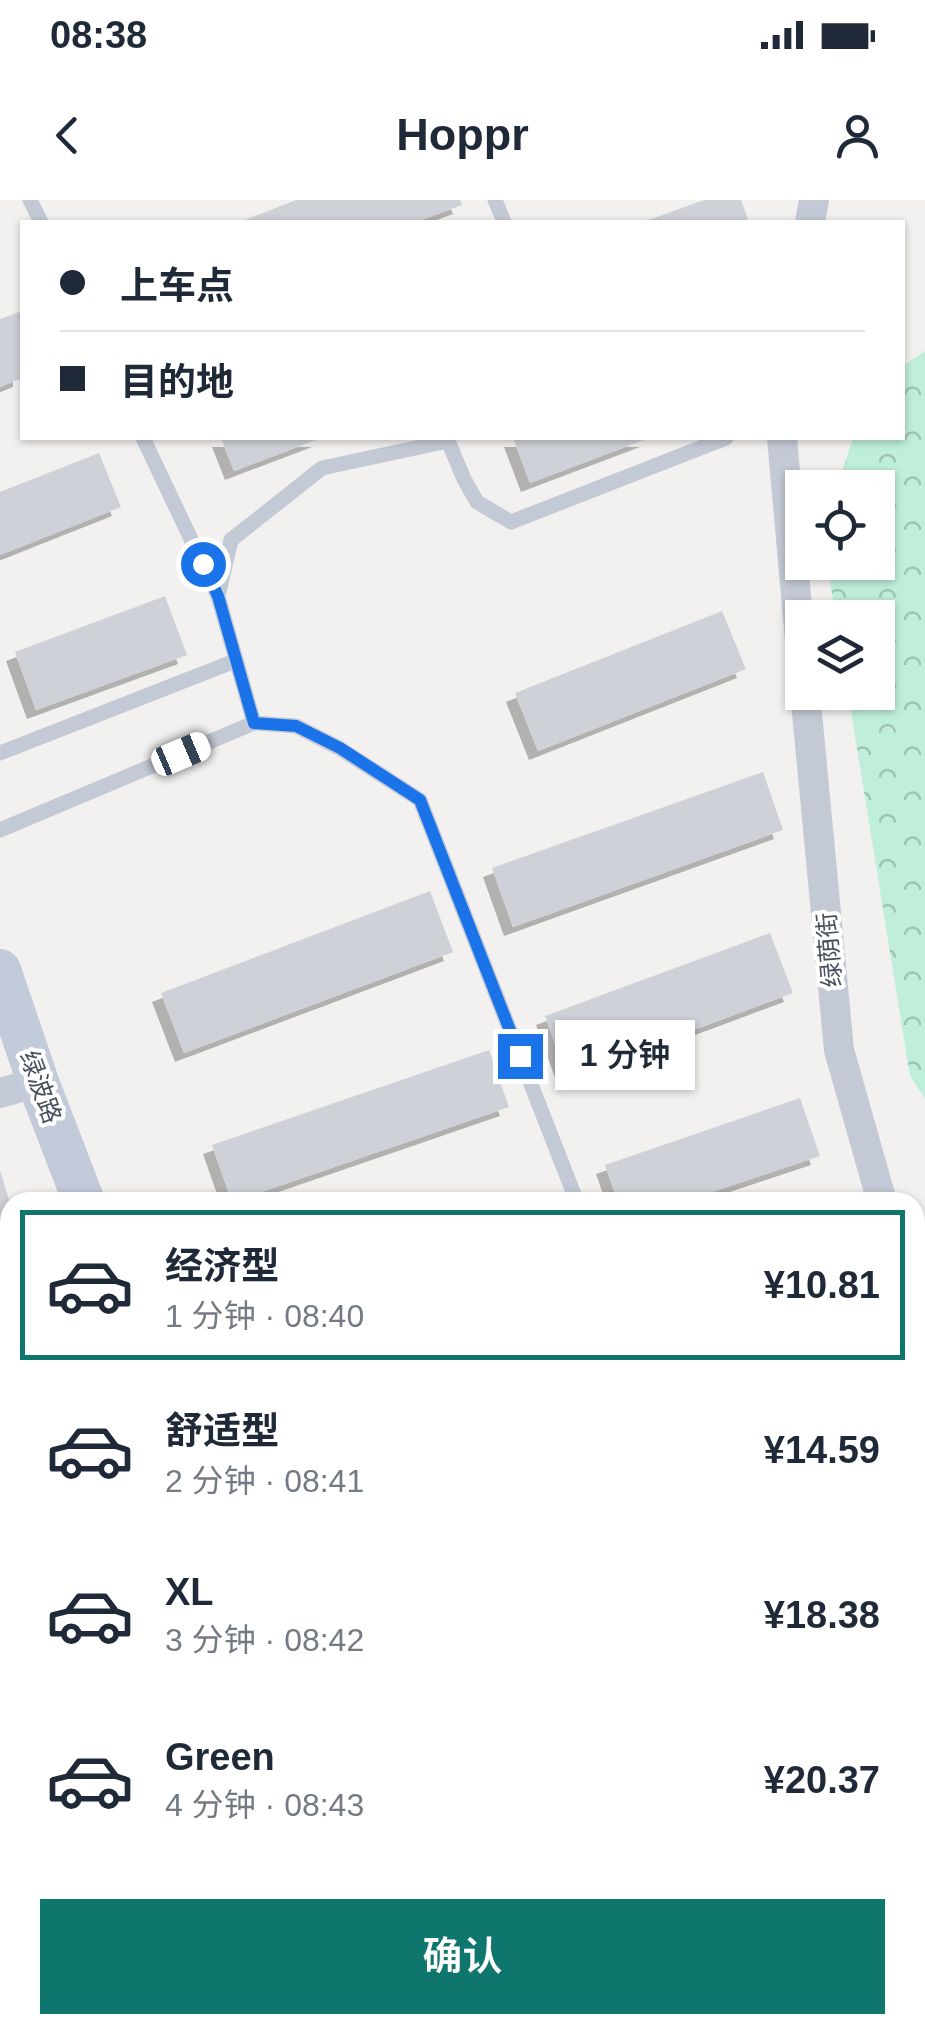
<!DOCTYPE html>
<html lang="zh">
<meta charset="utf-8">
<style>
body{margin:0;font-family:Arial,"Noto Sans SC",sans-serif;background:#f2f2f3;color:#1f2937;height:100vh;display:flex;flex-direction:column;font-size:38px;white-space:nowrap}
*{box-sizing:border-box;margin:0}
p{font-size:32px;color:#747a83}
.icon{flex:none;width:55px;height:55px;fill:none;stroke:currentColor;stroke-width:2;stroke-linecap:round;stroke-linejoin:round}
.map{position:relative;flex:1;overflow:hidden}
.drawer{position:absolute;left:0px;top:992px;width:925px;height:842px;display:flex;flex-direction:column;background:#fff;border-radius:30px 30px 0 0;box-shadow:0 2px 8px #0004}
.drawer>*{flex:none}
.hud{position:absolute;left:20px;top:20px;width:885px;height:220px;border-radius:0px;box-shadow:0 2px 8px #0004;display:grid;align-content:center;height:220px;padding:0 40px;background:#fff}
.fabs{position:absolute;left:785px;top:270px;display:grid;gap:20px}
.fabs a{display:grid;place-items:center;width:110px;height:110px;border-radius:0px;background:#fff;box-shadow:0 2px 8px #0004;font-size:50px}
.end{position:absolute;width:45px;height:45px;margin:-22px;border:12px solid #1a73e8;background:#fff;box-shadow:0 0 0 5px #fff}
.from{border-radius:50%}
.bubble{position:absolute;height:70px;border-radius:0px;background:#fff;box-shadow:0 2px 8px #0004;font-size:32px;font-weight:600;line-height:70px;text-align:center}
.car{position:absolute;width:30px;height:60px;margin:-30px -15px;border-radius:12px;box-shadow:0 0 8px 2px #0007;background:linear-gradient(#fff 24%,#345 0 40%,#fff 0 76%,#345 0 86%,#fff 0)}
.hud b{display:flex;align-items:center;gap:35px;height:95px;font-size:38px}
.hud b+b{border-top:2px solid #e0e1e3}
.hud i{width:25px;height:25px;background:#1f2937}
ul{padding:18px 0 0;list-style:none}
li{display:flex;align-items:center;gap:30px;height:150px;margin:0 20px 15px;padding:0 20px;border:5px solid transparent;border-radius:0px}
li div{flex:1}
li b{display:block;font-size:38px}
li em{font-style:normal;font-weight:600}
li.on{border-color:#0f766e}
li>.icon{width:90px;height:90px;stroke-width:1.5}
.primary-button{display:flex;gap:20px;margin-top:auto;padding:20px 40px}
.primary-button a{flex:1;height:115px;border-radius:0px;background:#0f766e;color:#fff;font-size:40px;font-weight:600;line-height:115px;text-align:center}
.status{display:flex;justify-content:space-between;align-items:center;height:70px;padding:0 50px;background:#fff;direction:ltr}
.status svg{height:28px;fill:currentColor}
header{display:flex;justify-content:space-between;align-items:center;height:130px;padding:0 40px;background:#fff;font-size:45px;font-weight:600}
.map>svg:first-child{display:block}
.forest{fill:url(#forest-crowns)}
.building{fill:#cfd1d8;filter:url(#shadow)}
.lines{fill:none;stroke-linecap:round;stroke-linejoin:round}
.lane{stroke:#c4cad5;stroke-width:15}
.street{stroke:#c4cad5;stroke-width:30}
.secondary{stroke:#c3cad9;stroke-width:42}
.route{stroke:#1a73e8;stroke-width:12}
.labels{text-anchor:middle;stroke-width:8;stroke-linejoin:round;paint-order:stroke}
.street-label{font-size:25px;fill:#48505e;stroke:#fff}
</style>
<div class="status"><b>08:38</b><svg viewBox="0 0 49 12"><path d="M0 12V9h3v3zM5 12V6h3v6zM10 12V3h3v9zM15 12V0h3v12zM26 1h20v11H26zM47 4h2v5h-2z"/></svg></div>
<header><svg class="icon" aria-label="back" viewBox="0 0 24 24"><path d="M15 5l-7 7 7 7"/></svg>Hoppr<svg class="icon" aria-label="person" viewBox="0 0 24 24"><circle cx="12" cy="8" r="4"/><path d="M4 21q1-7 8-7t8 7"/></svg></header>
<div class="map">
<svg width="925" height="1833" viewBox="0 0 925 1833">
<defs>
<pattern id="forest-crowns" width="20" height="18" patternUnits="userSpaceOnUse" patternTransform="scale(2.5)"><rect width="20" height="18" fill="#bfefda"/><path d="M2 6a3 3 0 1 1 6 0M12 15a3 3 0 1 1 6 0" fill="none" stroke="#9dc4b4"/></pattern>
<filter id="shadow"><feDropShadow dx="-9" dy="9" stdDeviation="0" flood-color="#0004"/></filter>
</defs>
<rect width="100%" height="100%" fill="#f3f1f0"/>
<polygon class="forest" points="925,151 925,899 910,876 848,493 878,492 878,418 836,417 827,363 878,362 878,288 837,287 853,238 902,238 903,166"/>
<g class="building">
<polygon points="296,0 460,0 462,5 416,22 240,22"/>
<polygon points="704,0 741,0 749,22 643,22"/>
<polygon points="22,111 22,178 0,187 0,119"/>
<polygon points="221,238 321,238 234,271"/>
<polygon points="513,238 649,238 530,283"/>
<polygon points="99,253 121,307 0,355 0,292"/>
<polygon points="165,396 187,455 36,510 15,452"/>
<polygon points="722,411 746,469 538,551 515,493"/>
<polygon points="763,572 783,630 513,727 492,668"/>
<polygon points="430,691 453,752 184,853 161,793"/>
<polygon points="770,733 793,793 567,877 545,816"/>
<polygon points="489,850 509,907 232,1002 212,945"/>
<polygon points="800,898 820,956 682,1002 618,1002 605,965"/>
<polygon points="0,970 10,1003 10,1441 0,1443"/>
<polygon points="395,1825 586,1825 585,1833 394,1833"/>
<polygon points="634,1825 862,1825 861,1833 633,1833"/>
</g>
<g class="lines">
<g class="lane">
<polyline points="30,0 41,22"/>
<polyline points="495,0 504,22"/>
<polyline points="448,241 464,279 477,302 511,322 726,238"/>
<polyline points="218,396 231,340 322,268 448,241 448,238"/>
<polyline points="254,523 296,526 339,548 420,600 577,1002"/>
<polyline points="0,553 235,461"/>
<polyline points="0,630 254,523 218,396 143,238"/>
</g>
<g class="street">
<polyline points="810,22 814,0"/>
<polyline points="782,238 802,462"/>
<polyline points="805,492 839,850 882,1002"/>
<polyline points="0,893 38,882"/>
<polyline points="915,1121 918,1130 925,1259"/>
<polyline points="915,1372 925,1373"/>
<polyline points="0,1536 10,1532"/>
</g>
<g class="secondary">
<polyline points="0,770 38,882 84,1002"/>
<polyline points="273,1825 274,1833"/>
</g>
</g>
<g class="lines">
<polyline class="route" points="203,364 218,396 254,523 296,526 340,548 420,600 520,856"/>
</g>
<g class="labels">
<g class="street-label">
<text transform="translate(829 750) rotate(-95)" y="9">绿荫街</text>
<text transform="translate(41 887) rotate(70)" y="9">绿波路</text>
</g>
</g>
</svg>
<div class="fabs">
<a><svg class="icon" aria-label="locate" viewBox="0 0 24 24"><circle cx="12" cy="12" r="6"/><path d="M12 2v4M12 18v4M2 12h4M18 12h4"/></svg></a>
<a><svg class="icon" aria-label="layers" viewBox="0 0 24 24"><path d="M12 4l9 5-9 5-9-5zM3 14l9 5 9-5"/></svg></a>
</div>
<i class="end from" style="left:203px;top:364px"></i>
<i class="end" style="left:520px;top:856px"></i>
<div class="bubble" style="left:555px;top:820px;width:140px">1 分钟</div>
<i class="car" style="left:181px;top:554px;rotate:67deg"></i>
<div class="hud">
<b><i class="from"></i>上车点</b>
<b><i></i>目的地</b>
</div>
<section class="drawer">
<ul>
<li class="on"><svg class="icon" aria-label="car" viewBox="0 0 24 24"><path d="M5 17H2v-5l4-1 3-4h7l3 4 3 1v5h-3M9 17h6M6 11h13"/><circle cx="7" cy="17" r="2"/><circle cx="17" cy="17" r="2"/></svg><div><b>经济型</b><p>1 分钟 · 08:40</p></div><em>¥10.81</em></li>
<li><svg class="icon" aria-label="car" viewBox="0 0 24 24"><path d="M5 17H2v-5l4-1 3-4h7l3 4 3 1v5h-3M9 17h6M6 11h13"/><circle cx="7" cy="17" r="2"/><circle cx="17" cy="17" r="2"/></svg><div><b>舒适型</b><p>2 分钟 · 08:41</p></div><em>¥14.59</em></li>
<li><svg class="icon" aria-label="car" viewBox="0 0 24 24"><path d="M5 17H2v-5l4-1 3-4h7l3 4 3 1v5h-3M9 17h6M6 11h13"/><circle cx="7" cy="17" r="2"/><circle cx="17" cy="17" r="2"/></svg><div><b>XL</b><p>3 分钟 · 08:42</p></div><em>¥18.38</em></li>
<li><svg class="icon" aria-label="car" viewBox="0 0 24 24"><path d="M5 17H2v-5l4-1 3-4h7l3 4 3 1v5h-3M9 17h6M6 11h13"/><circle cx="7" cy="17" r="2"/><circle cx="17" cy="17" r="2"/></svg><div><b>Green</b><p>4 分钟 · 08:43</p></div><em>¥20.37</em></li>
</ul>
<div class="primary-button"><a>确认</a></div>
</section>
</div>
